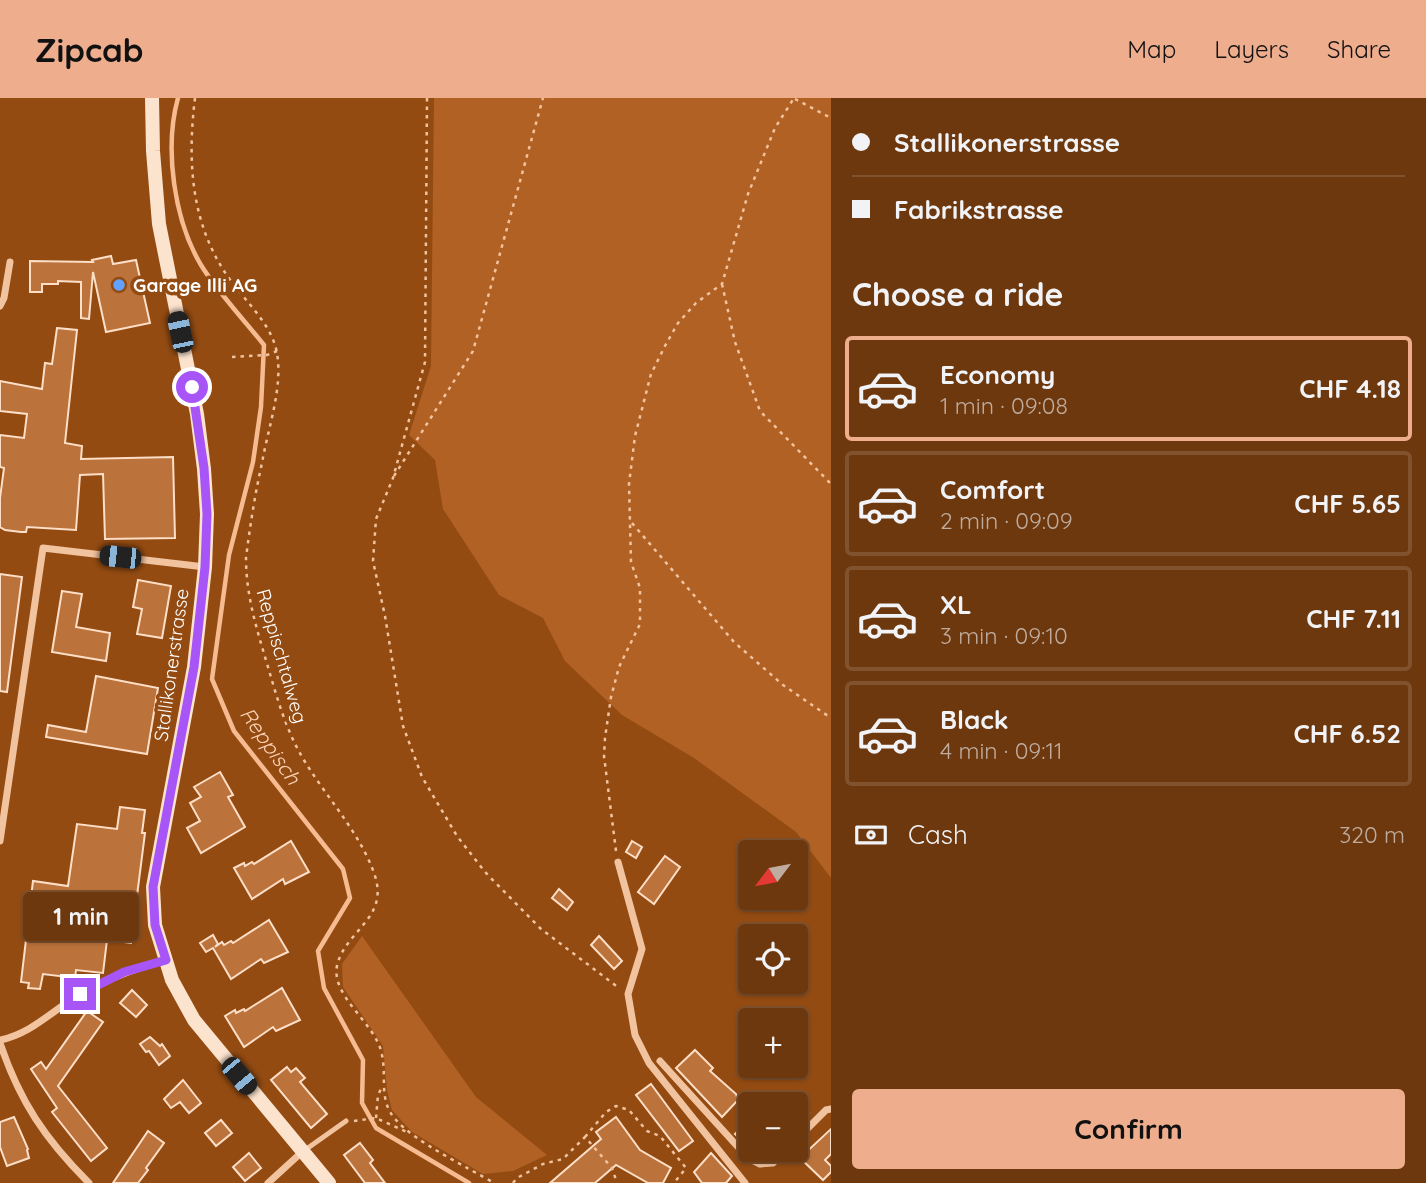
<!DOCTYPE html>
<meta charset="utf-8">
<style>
body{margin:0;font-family:Quicksand,sans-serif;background:#76431c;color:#f1f3f6;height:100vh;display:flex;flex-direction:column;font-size:26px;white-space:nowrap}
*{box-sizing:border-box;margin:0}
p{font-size:23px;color:#bfac9e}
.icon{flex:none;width:38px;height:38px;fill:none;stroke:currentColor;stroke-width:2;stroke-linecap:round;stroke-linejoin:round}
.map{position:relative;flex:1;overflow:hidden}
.sheet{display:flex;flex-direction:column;background:#6e380e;width:595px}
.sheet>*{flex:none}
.banner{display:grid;align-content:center;height:154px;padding:0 21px;background:#6e380e}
.needle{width:46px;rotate:238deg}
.fabs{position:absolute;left:738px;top:742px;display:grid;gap:14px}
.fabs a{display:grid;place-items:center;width:70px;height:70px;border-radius:7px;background:#6e380e;box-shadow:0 2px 5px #0004,0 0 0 2px #80522e;font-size:35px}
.end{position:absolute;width:32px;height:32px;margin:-16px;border:9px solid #a855f7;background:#fff;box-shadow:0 0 0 4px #fff}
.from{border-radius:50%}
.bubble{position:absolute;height:49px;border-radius:7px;background:#6e380e;box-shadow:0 2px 5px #0004,0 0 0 2px #80522e;font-size:23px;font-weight:700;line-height:49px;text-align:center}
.car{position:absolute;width:21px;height:42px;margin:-21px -10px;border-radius:9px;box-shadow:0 0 5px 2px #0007;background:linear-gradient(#222 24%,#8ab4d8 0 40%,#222 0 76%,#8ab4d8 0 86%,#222 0)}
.banner b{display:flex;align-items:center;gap:24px;height:66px;font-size:26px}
.banner b+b{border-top:2px solid #80522e}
.banner i{width:18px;height:18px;background:#f1f3f6}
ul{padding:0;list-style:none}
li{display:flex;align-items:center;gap:21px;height:105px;margin:0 14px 10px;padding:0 7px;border:4px solid #80522e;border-radius:7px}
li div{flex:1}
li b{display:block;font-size:26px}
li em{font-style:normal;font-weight:700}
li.on{border-color:#eead8d}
li>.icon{width:63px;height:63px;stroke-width:1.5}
h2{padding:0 21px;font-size:32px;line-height:84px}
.pay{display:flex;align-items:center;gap:18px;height:77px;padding:0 21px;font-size:26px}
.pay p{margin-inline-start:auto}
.action{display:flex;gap:14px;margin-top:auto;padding:14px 21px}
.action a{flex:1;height:80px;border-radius:7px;background:#eead8d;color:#111;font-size:28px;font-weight:700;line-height:80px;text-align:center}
header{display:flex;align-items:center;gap:42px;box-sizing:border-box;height:98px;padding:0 35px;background:#eead8d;color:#111}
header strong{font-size:33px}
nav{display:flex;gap:38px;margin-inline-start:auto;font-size:24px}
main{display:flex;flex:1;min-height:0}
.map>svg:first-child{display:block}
.green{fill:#b26124}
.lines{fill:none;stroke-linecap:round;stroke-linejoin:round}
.stream{stroke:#f6bb91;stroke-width:4.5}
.building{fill:#bb723b;stroke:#fddec7;stroke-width:2}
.path{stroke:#f2c39f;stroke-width:2.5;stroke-dasharray:3.5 5;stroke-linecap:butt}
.lane{stroke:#f2c39f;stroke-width:5}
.street{stroke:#f2c39f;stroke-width:7}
.secondary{stroke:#fce3ce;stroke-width:14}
.route{stroke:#a855f7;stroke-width:9}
.poi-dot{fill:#61a1ff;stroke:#934b12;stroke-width:2.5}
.labels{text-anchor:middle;stroke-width:7;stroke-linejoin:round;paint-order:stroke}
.poi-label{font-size:19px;font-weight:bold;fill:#fff;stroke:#934b12;text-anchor:start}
.street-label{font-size:19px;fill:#fff;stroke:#934b12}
.water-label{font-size:21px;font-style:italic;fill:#fad1b4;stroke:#934b12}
</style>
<header>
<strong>Zipcab</strong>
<nav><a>Map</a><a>Layers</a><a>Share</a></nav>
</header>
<main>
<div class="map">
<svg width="831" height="1085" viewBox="0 0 831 1085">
<rect width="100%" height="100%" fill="#934b12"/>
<g class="green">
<polygon points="434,0 831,0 831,780 796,734 694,660 622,617 565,563 543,520 499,497 443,411 435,362 409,337 431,268"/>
<polygon points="362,838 476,999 547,1057 513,1073 483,1076 412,1034 392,1012 387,992 383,948 343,889 342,866"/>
</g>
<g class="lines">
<path class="stream" d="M178 0C164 50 174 122 201 167 216 192 245 223 264 247L261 309 253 364 229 457 212 581 234 633 343 771 350 800 318 853 324 890 363 962 362 1005 376 1030 469 1085"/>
</g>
<g class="building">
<polygon points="111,158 113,166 136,162 150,225 106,234 93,174 89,221 81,220 81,184 58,183 58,186 42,186 42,194 30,194 30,163 93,164 92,162"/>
<polygon points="57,230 77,232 65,345 82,348 81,361 173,359 175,440 105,441 103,376 80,377 76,432 27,429 26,434 21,434 5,432 0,429 0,400 4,370 0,369 0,337 24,340 27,316 0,313 0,283 42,291 45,265 52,266"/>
<polygon points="0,476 22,479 7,594 0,593"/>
<polygon points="138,482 171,488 162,540 137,536 142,511 133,509"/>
<polygon points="62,493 82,496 76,529 110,535 106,563 52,554"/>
<polygon points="96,578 158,590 147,656 46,639 48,627 86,634"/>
<polygon points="220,674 233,697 228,699 245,729 201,755 187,730 200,723 190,705 201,699 194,689"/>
<polygon points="120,709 145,712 142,735 145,735 131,845 107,842 103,875 76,872 75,880 43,876 40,891 28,890 29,885 21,884 33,783 68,788 77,726 117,731"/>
<polygon points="291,743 309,774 285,786 283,781 252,801 234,770 244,765 245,768 252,764 254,766"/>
<polygon points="632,743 642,749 636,760 626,754"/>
<polygon points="665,758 680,769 654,806 638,794"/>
<polygon points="559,791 573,804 567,812 552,800"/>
<polygon points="269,822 288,854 264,865 261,861 231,881 213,850 206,854 200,845 213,837 218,846 215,849 222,844 224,847 231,843 233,845"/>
<polygon points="599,838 622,863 614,871 591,847"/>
<polygon points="282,890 300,922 276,933 273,929 244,949 225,918 235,912 236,915 244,911 245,913"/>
<polygon points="132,892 147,907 136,919 120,905"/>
<polygon points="87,913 103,924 58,988 107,1050 91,1063 52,1014 57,1010 31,971 41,964 46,971"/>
<polygon points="150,939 160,948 162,946 170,958 159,967 149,953 146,954 140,946"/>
<polygon points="695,952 713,970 710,973 736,996 738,1002 722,1019 676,970"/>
<polygon points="287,969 291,974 296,970 305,980 300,984 327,1016 311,1030 271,982"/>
<polygon points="183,982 201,1005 189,1015 180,1004 171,1010 164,1001"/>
<polygon points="651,986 693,1043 679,1053 636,997"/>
<polygon points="796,1002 809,1015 796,1027"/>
<polygon points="14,1019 28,1051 27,1052 29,1060 7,1068 0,1049 0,1024"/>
<polygon points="616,1019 640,1052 671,1070 663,1085 648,1085 616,1067 595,1085 550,1085 601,1041 596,1034"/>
<polygon points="751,1020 751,1051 735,1036"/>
<polygon points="221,1022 232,1035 216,1048 205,1035"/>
<polygon points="831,1031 831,1056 825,1062 831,1068 831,1074 823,1082 800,1060"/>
<polygon points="148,1033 164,1045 146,1070 148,1072 138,1085 113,1085"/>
<polygon points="360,1045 373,1062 370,1065 385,1085 365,1085 344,1057"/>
<polygon points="249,1055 261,1070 245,1083 233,1069"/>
<polygon points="711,1055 732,1078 726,1085 702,1085 694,1074"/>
</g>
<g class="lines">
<g class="path">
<path d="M195 0C187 65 191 129 231 183 247 205 272 227 277 255 283 290 268 330 262 365 255 396 250 428 246 460 246 498 257 532 268 569 278 603 287 636 307 667 329 702 360 736 374 775 390 819 349 830 338 864 327 897 377 925 382 957 387 981 378 1002 396 1022 415 1044 467 1069 494 1085"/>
<polyline points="427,0 425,264 393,380 376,421 373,463 385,518 403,628 422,679 457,738 485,774 541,831 619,890"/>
<polyline points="795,1 831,20"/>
<polyline points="722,186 735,244 760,313 831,386"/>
<polyline points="232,259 267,257 277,253"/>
<polyline points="394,378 473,253 543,0"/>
<polyline points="632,425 734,544 783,587 831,620"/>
<polyline points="616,753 604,658 605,640 611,599 619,569 640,526 640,490 631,464 629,386 635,338 651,276 666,246 678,225 696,205 722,186 748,96 775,30 794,0"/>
<polyline points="376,1020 378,997 382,989"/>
<polyline points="354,1023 376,1020 407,1034"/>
<polyline points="585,1039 606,1014 616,1008 629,1012 647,1033 660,1038 686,1070 674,1085"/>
<polyline points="513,1085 517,1080 543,1066 563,1061 585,1039 612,1070 617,1085"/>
</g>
<polyline class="lane" points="305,1052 346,1023"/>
<g class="street">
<polyline points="0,208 4,200 10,164"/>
<polyline points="0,743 43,450 205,469"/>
<polyline points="618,764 642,851 628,896 635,937 649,965 745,1085"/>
<path d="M0 942C31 936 53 912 80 896 107 880 136 871 166 862"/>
<path d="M0 945C20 1004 45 1041 89 1085"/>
<polyline points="660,963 748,1060 760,1066 773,1065 786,1052"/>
<polyline points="796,1042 826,1012 831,1011"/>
<polyline points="268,1085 302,1054"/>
</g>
<polyline class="secondary" points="152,0 153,53 159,126 197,316 204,371 207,416 205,469 194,569 153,789 155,827 172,882 194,922 329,1085"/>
</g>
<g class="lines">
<polyline class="route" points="80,896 124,874 166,862 155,827 153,789 194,569 205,469 207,416 204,370 192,289"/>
</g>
<circle class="poi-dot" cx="119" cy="187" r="7"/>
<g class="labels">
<g class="poi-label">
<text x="133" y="194">Garage Illi AG</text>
</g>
<g class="street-label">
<text transform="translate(282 558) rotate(74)" y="7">Reppischtalweg</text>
<text transform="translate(171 567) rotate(-82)" y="7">Stallikonerstrasse</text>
</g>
<g class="water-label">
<text transform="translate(270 648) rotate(55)" y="7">Reppisch</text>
</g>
</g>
</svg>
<div class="fabs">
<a><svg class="needle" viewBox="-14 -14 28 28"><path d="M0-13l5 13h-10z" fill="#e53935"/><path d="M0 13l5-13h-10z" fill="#bfac9e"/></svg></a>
<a><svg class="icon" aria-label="locate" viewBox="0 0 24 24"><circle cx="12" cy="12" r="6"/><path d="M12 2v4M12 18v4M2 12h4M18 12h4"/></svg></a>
<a>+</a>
<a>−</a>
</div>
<i class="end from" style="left:192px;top:289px"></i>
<i class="end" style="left:80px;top:896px"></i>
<div class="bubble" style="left:23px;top:794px;width:116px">1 min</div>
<i class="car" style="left:180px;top:234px;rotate:348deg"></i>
<i class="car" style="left:120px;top:459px;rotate:276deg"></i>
<i class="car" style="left:239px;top:978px;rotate:140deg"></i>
</div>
<section class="sheet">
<div class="banner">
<b><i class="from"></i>Stallikonerstrasse</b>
<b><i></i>Fabrikstrasse</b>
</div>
<h2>Choose a ride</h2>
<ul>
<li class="on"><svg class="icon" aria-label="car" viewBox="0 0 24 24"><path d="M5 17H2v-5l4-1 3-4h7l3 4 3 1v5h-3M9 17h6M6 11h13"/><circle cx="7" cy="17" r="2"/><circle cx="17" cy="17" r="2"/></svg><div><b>Economy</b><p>1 min · 09:08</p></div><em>CHF 4.18</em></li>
<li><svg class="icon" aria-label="car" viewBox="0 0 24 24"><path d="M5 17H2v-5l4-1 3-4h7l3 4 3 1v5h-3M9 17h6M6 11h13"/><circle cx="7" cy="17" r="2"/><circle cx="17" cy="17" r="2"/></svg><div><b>Comfort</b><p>2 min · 09:09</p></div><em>CHF 5.65</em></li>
<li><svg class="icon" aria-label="car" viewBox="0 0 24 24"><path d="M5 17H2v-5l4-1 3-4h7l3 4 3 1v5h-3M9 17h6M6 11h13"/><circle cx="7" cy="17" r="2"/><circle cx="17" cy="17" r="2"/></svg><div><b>XL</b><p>3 min · 09:10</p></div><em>CHF 7.11</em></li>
<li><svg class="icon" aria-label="car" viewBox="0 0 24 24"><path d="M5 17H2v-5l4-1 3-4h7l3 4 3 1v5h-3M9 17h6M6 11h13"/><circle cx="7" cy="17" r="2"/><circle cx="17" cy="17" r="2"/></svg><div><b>Black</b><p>4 min · 09:11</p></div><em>CHF 6.52</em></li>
</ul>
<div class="pay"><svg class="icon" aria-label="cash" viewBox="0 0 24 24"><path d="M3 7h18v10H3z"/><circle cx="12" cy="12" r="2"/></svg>Cash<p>320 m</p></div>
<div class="action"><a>Confirm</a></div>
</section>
</main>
